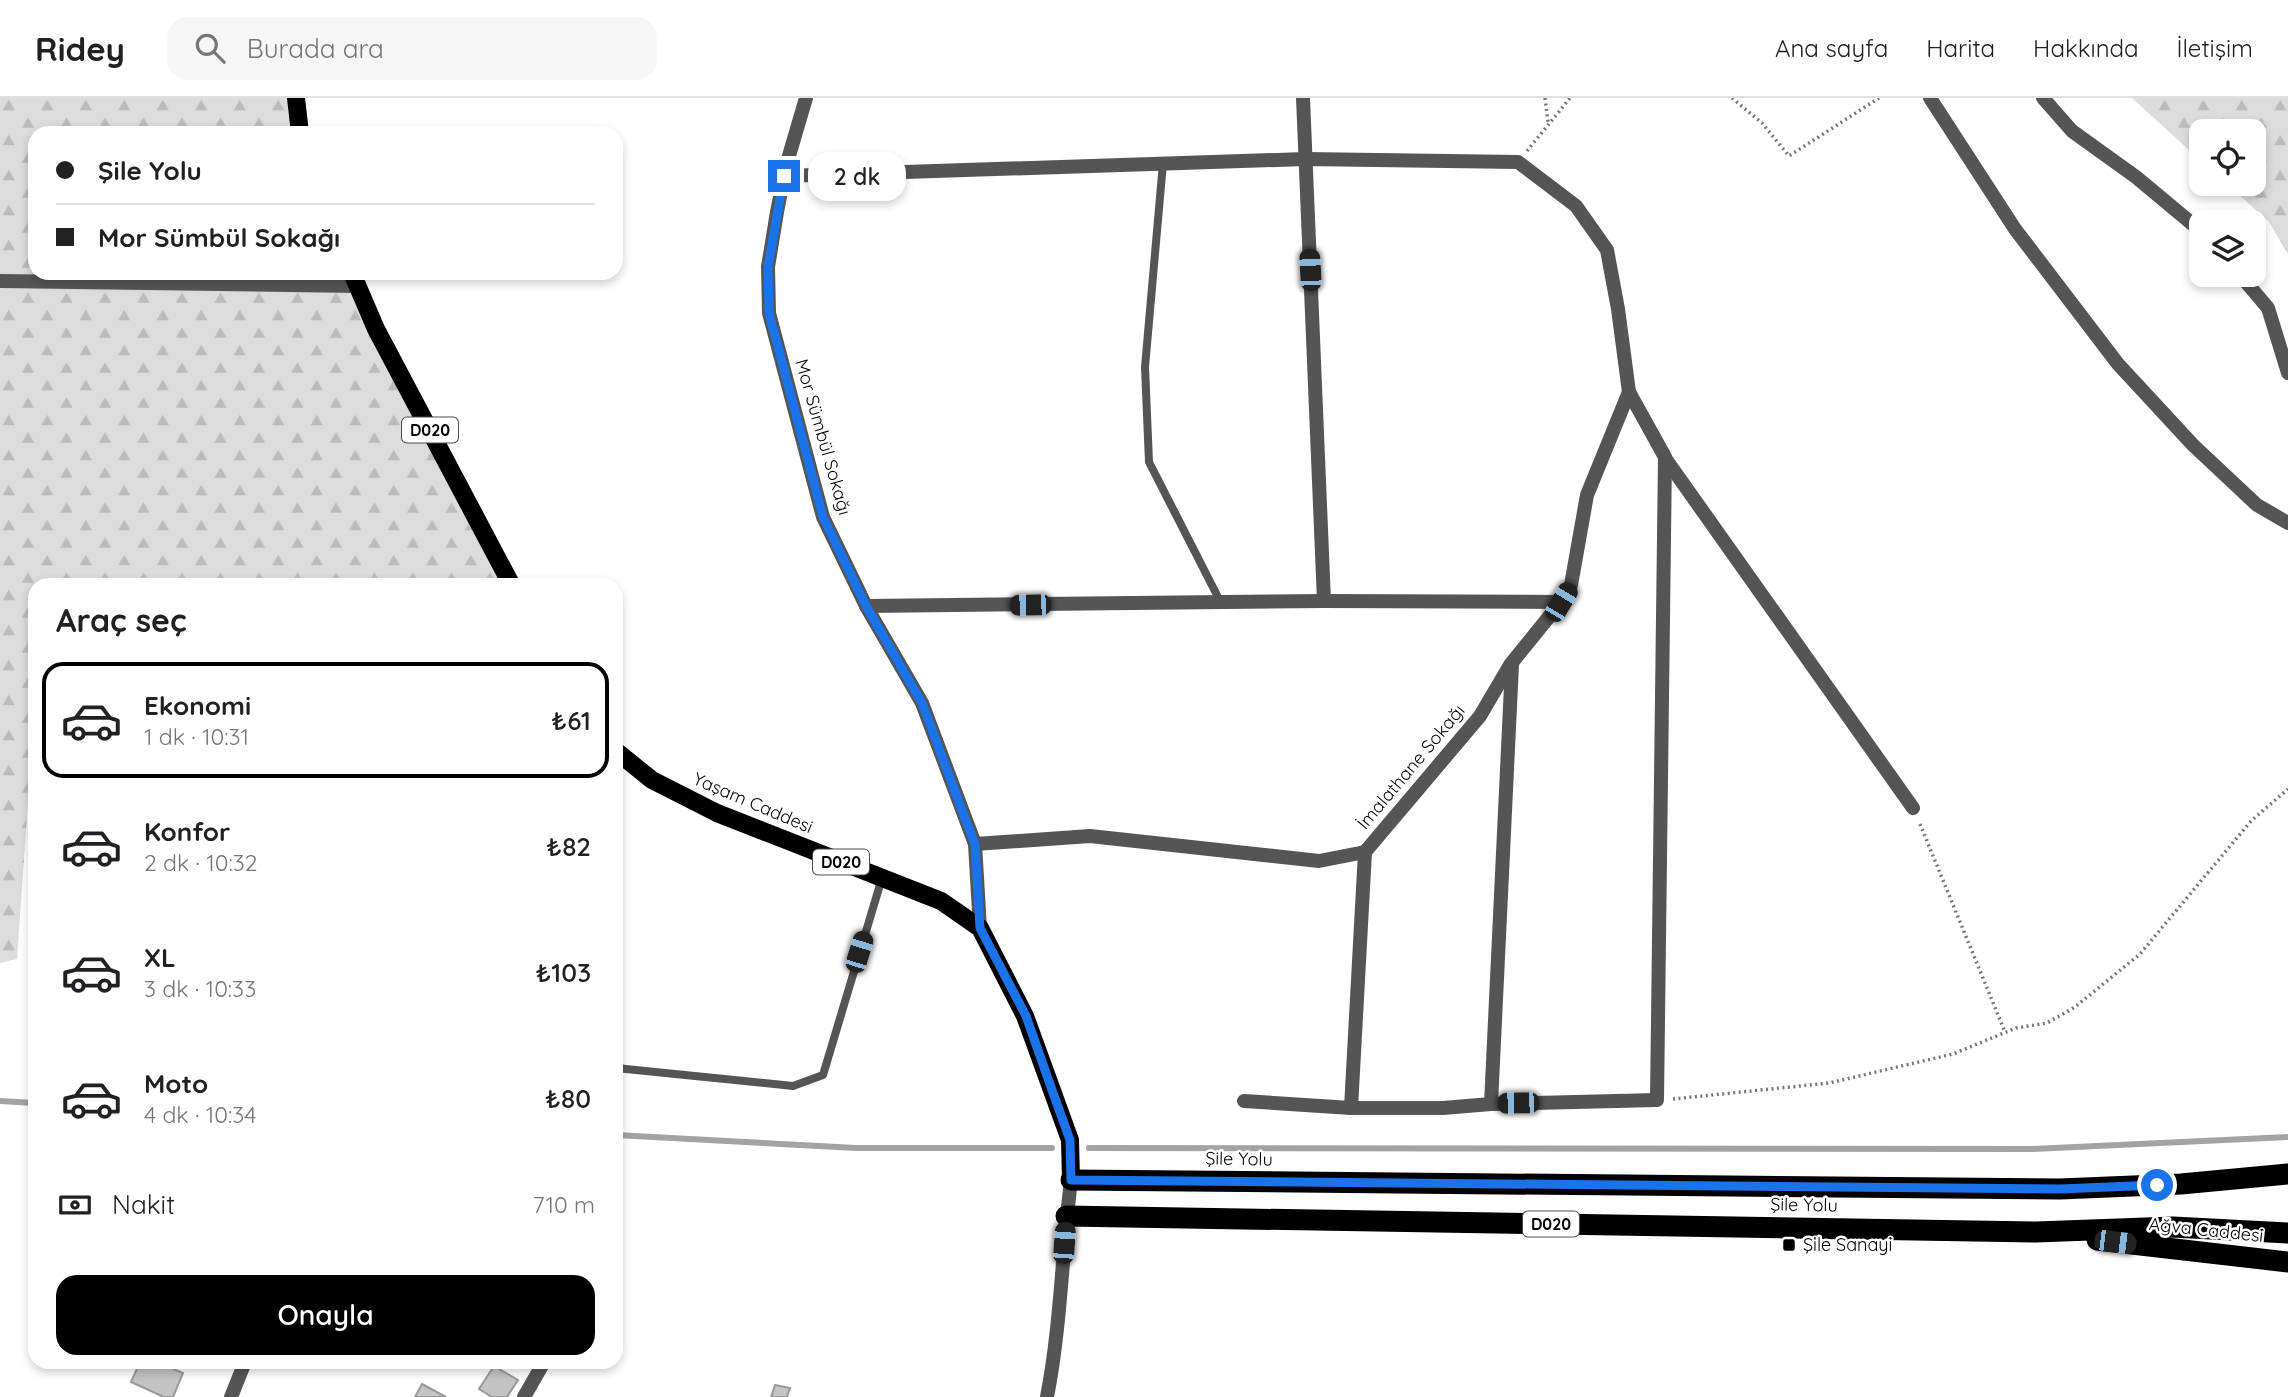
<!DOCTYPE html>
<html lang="tr">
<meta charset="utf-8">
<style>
body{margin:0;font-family:Quicksand,sans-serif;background:#f6f6f6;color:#202124;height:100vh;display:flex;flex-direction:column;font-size:26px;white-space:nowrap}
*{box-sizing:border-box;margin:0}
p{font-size:23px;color:#757577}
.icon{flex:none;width:38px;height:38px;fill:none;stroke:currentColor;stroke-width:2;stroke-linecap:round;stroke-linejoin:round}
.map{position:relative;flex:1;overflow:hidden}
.side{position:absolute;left:28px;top:480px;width:595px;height:791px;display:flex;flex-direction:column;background:#fff;border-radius:21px;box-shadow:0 4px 10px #0003}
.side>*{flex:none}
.top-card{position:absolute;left:28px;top:28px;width:595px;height:154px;border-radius:21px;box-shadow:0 4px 10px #0003;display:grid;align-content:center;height:154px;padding:0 28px;background:#fff}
.controls{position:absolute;left:2189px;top:21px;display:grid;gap:14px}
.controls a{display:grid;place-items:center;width:77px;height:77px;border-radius:14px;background:#fff;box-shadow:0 4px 10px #0003;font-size:35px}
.end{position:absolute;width:32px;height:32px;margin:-16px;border:9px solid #1a73e8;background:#fff;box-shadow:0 0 0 4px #fff}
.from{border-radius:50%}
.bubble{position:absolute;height:49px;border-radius:21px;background:#fff;box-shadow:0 4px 10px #0003;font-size:23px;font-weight:600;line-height:49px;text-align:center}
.car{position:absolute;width:21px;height:42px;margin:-21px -10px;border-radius:9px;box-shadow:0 0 5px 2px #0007;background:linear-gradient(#222 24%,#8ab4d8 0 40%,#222 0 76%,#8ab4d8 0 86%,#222 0)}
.top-card b{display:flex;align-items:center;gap:24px;height:66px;font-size:26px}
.top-card b+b{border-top:2px solid #e0e0e0}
.top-card i{width:18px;height:18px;background:#202124}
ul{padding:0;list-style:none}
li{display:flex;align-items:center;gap:21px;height:116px;margin:0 14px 10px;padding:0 14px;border:4px solid transparent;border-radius:21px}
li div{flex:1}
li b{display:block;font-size:26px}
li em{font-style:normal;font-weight:600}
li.current{border-color:#000}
li>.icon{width:63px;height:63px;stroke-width:1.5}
h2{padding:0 28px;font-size:32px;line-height:84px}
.pay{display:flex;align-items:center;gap:18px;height:77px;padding:0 28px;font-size:26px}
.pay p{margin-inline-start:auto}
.action{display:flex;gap:14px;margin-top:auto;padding:14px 28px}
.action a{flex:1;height:80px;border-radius:21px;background:#000;color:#fff;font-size:28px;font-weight:600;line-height:80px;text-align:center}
header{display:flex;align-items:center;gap:42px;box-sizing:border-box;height:98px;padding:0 35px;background:#fff;border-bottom:2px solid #e0e0e0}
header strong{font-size:33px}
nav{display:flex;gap:38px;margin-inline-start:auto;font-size:24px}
.search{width:490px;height:63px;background:#f6f6f6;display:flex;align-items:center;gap:18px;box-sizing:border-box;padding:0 24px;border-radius:21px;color:#757577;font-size:26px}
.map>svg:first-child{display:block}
.forest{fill:url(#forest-firs)}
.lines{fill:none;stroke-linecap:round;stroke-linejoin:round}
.stream{stroke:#a3a3a3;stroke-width:6}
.building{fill:#c4c4c4;stroke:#999;stroke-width:2}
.path{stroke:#777;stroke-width:3.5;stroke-dasharray:2 3.5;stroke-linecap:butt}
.lane{stroke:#555;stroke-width:8}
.street{stroke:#555;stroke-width:14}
.primary{stroke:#000;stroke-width:18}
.highway{stroke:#000;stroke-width:21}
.route{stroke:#1a73e8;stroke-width:9}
.poi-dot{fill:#000;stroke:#fff;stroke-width:2.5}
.labels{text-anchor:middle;stroke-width:5;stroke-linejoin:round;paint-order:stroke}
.shield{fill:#fff;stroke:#4c4c4c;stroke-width:2}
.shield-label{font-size:16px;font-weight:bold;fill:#000}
.street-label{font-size:18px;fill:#000;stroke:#fff}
.poi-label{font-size:18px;fill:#000;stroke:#fff;text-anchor:start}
</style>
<header>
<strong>Ridey</strong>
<div class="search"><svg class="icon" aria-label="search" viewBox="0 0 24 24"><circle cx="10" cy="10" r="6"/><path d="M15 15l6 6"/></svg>Burada ara</div>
<nav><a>Ana sayfa</a><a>Harita</a><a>Hakkında</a><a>İletişim</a></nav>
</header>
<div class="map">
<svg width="2288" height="1299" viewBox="0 0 2288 1299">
<defs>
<pattern id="forest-firs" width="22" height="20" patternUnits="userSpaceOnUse" patternTransform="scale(1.75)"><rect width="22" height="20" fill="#dcdcdc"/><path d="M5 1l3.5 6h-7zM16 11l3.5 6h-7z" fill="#bbb"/></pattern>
</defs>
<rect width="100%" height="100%" fill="#fff"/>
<g class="forest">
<polygon points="0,0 299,0 304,35 35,35 35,175 352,175 511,486 35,486 35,604 17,861 0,865"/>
<polygon points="2132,0 2288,0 2288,156 2269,124 2227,86 2254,86 2254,33 2202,33 2201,63"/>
</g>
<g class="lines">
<g class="stream">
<polyline points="0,1003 35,1005"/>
<polyline points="616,1037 856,1050 1052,1050"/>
<polyline points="1089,1050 2033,1051 2288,1039"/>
</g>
</g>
<g class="building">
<polygon points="140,1264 157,1264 183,1275 173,1299 164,1299 131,1284"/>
<polygon points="494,1268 518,1282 507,1299 492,1299 479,1291"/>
<polygon points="422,1286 446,1299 415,1299"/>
<polygon points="775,1287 790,1290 787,1299 771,1299"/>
</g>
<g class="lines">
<g class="path">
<polyline points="1545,0 1548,24"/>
<polyline points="1732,0 1762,25 1789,58 1879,0"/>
<polyline points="1527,53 1570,0"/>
<polyline points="1920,726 2005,934"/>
<polyline points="1673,1001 1829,985 1953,956 2016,930 2047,925 2075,909 2140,856 2251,723 2288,691"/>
</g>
<g class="lane">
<polyline points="1163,65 1145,269 1149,364 1221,505"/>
<polyline points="616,970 793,988 823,977 882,780"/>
</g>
<g class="street">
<polyline points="806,0 786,68 777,114 768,169 769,215 823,419 866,508 922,605 975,746 980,830"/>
<polyline points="1303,0 1324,503"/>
<polyline points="1930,0 2015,131 2118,266 2193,347 2257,407 2288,425"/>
<polyline points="2043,0 2072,33 2136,79 2202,134"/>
<polyline points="784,78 1305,61 1518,64 1576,108 1607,152 1618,211 1629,294 1665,359 1657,1002 1491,1006 1443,1010 1351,1010 1244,1003"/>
<polyline points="2240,177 2268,210 2288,275"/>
<polyline points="0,183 358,188"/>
<polyline points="1665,360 1913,710"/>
<polyline points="866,508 1324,503 1561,504"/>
<polyline points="975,746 1090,738 1319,763 1365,754 1480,618 1510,567 1561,504 1571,487 1587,397 1629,294"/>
<polyline points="1491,1006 1512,567"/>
<polyline points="1351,1010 1365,754"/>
<polyline points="231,1299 245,1264"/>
<polyline points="524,1299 544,1264"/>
<path d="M1047 1299C1061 1227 1062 1154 1071 1082"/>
</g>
<g class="primary">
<polyline points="296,0 300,35"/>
<polyline points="352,175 376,231 511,486"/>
<polyline points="616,653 652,682 717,715 941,803 980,830 1025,918 1070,1042 1071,1082"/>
</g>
<g class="highway">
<polyline points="1071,1082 2060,1091 2181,1086 2288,1076"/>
<polyline points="1066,1118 2036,1134 2173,1129 2288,1135"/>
<polyline points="2097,1142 2288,1164"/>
</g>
</g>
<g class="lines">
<polyline class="route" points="784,78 768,169 769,215 823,419 866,508 922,605 966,723 975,746 980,830 1026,918 1052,992 1070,1042 1071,1082 2060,1091 2157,1087"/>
</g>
<rect class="poi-dot" x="1782" y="1140" width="14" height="14" rx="3.5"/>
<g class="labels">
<g class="shield">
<rect x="402" y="319.5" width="56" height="25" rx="5"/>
<rect x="813" y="751.5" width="56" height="25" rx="5"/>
<rect x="1523" y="1113.5" width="56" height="25" rx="5"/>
</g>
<g class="shield-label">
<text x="430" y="338">D020</text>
<text x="841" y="770">D020</text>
<text x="1551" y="1132">D020</text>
</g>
<g class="street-label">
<text transform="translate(823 339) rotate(74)" y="6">Mor Sümbül Sokağı</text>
<text transform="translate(1411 669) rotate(-50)" y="6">İmalathane Sokağı</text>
<text transform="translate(753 705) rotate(23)" y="6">Yaşam Caddesi</text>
<text transform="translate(1239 1061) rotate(1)" y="6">Şile Yolu</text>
<text transform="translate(1804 1107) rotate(1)" y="6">Şile Yolu</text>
<text transform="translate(2206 1132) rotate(6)" y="6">Ağva Caddesi</text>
</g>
<g class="poi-label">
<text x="1803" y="1153">Şile Sanayi</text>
</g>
</g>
</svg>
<div class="controls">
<a><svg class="icon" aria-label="locate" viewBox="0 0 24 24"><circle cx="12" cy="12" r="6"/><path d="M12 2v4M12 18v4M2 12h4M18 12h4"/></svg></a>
<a><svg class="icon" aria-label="layers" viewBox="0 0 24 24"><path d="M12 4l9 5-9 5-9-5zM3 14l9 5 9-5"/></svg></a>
</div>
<i class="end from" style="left:2157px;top:1087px"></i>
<i class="end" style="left:784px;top:78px"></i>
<div class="bubble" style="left:808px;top:54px;width:98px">2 dk</div>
<i class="car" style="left:1310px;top:172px;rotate:357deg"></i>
<i class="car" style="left:1561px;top:504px;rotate:31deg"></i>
<i class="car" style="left:1030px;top:507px;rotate:269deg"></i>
<i class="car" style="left:859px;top:854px;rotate:17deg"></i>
<i class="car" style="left:1518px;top:1005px;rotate:269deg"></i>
<i class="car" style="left:2115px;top:1144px;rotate:97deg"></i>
<i class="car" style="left:1064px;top:1145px;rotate:4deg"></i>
<div class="top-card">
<b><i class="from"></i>Şile Yolu</b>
<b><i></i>Mor Sümbül Sokağı</b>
</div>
<section class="side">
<h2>Araç seç</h2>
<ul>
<li class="current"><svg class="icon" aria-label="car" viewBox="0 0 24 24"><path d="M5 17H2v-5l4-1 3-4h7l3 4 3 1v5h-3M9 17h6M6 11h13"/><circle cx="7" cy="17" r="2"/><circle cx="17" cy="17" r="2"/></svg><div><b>Ekonomi</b><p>1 dk · 10:31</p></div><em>₺61</em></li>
<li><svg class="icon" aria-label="car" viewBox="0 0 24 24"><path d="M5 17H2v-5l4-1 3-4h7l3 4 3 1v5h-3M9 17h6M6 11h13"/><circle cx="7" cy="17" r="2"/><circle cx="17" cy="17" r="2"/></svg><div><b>Konfor</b><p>2 dk · 10:32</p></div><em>₺82</em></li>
<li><svg class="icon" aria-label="car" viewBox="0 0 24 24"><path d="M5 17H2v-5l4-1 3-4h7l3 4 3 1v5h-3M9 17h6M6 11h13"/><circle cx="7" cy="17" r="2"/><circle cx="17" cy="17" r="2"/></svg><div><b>XL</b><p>3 dk · 10:33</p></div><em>₺103</em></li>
<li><svg class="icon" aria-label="car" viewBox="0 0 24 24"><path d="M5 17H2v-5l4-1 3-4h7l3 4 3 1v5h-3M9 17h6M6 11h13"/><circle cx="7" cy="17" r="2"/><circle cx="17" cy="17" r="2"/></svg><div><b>Moto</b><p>4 dk · 10:34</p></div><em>₺80</em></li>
</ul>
<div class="pay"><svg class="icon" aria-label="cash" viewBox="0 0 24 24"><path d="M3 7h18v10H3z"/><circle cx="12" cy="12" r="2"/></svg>Nakit<p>710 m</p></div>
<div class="action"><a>Onayla</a></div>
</section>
</div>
